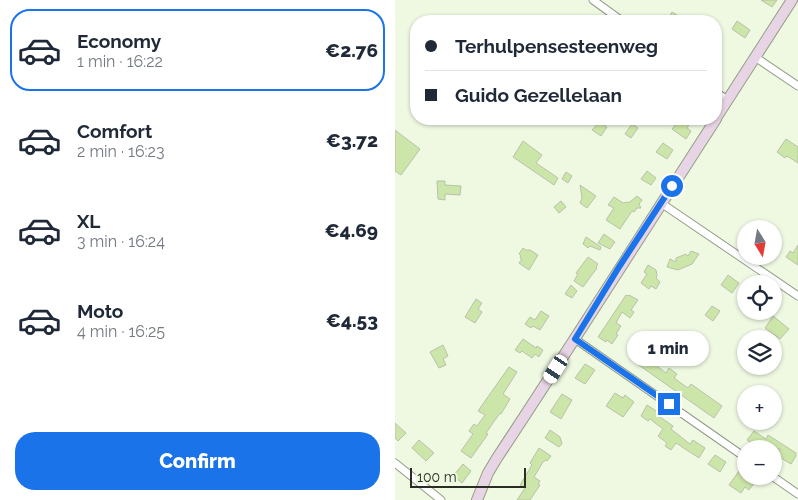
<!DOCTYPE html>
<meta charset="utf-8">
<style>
body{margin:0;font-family:Raleway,sans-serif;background:#f2f2f3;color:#1f2937;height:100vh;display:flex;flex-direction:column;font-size:19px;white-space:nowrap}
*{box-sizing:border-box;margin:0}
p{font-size:16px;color:#747a83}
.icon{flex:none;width:28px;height:28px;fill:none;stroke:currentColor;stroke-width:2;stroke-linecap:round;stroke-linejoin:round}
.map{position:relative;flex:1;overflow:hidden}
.side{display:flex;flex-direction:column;background:#fff;width:395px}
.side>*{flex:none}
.guide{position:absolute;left:15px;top:15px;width:312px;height:110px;border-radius:20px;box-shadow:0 1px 4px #0004;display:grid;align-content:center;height:110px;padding:0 15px;background:#fff}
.needle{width:32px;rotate:169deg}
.buttons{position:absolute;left:342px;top:220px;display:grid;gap:10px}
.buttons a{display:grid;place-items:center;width:45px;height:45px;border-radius:50%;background:#fff;box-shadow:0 1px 4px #0004;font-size:25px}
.scale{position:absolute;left:15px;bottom:12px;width:116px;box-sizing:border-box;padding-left:5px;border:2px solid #292d24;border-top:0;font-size:14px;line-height:18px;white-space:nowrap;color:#292d24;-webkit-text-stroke:4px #eff9e2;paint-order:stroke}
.end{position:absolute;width:22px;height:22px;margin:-11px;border:6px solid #1a73e8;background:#fff;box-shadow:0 0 0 2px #fff}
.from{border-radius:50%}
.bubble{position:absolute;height:35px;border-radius:18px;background:#fff;box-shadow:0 1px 4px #0004;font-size:16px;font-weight:800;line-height:35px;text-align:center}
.car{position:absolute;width:15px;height:30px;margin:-15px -8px;border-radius:6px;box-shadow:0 0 4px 1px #0007;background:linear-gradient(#fff 24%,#345 0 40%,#fff 0 76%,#345 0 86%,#fff 0)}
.guide b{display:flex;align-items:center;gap:18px;height:48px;font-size:19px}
.guide b+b{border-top:1px solid #e0e1e3}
.guide i{width:12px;height:12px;background:#1f2937}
ul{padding:9px 0 0;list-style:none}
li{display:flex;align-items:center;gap:15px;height:82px;margin:0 10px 8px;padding:0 5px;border:2px solid transparent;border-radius:20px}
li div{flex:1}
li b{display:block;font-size:19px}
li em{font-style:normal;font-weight:800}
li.selected{border-color:#1a73e8}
li>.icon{width:45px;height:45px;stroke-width:1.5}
.action{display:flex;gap:10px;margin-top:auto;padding:10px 15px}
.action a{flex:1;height:58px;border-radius:20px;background:#1a73e8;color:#fff;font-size:20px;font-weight:800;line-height:58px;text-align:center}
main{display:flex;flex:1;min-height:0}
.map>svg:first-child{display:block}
.building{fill:#cce5a9;stroke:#b8c2ab}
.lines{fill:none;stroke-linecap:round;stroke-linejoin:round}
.street-casing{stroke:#939c87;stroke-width:9}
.secondary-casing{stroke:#939c87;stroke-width:12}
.street{stroke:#fff;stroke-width:7}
.secondary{stroke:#e7d4e4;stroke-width:10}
.route{stroke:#1a73e8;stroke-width:6}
</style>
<main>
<section class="side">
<ul>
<li class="selected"><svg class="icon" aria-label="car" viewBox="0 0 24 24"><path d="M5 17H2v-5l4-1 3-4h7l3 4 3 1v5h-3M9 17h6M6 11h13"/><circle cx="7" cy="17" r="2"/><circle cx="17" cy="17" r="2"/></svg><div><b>Economy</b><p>1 min · 16:22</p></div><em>€2.76</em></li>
<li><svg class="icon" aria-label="car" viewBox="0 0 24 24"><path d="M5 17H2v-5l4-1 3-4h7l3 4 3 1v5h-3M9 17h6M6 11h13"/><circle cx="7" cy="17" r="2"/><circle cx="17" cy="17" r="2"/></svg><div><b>Comfort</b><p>2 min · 16:23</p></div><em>€3.72</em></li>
<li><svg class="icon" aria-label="car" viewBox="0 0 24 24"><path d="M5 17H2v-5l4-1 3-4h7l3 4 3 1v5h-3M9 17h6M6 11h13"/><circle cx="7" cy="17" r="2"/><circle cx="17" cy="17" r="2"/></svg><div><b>XL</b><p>3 min · 16:24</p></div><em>€4.69</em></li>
<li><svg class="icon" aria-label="car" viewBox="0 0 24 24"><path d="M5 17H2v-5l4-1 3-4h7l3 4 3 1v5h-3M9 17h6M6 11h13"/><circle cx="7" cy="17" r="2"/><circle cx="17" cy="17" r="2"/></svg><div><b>Moto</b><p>4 min · 16:25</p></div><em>€4.53</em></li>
</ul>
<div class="action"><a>Confirm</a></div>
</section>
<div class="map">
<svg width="403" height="500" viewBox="0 0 403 500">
<rect width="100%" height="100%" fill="#eff9e2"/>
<g class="building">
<polygon points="366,0 382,0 377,7"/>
<polygon points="277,12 292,21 272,21"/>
<polygon points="342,21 355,30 350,38 337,29"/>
<polygon points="285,119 297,119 292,128 296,131 291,139 277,129"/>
<polygon points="204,122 212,127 206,136 197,130"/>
<polygon points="237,124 243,128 236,138 230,134"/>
<polygon points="0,130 25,149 6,175 0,171"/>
<polygon points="391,139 403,147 403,163 392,156 390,158 382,152"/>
<polygon points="128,141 147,155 141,163 163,178 159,185 118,157"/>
<polygon points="268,143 278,150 272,159 261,152"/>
<polygon points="252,171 261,178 256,185 246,179"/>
<polygon points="171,172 177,176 173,183 167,179"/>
<polygon points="42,181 50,181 50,185 66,186 65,195 50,194 50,200 43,199"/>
<polygon points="185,185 201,196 192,208 185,203 187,198"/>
<polygon points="242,196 247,200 244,204 246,208 242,208 239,212 237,211 225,229 211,220 219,208 213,205 219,197 228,203 235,202"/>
<polygon points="166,201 171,207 164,213 159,207"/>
<polygon points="209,234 220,242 215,249 203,243"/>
<polygon points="191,237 206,247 205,250 195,246 193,248 188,244"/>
<polygon points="403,245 403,265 391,257 395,251 398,253"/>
<polygon points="128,248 131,250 135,250 143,255 134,270 124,263 127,259 125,258 126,256 124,254"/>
<polygon points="296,251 304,254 297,264 283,270 272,267 275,259 281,262 281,258 291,254 293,256"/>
<polygon points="193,257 203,264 201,267 202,268 188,287 179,281 183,274 181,273"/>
<polygon points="253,265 261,270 262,275 261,278 265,282 261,289 256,286 254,289 246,283 252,274 249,272"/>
<polygon points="333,275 344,283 337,293 326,285"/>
<polygon points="176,285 182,291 177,298 170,294"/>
<polygon points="231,295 233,296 234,295 243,300 236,310 239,312 235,318 227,312 221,323 226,326 221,334 223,335 217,344 212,340 211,342 203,337"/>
<polygon points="81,299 87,303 83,309 87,312 80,323 70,317"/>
<polygon points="317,306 325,311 318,321 310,315"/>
<polygon points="146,311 154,316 145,330 138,326 136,328 130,324 135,317 140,320"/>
<polygon points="378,316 394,329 385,339 370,328"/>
<polygon points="128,339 141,348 142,346 148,350 144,357 140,354 137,358 127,351 125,353 120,350"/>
<polygon points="48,345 53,356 48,359 51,365 44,368 35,352"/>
<polygon points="244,352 271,373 274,368 282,374 279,378 293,388 296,384 327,406 319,418 238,361"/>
<polygon points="190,364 200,370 190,384 180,378"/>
<polygon points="114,367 122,372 108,394 115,399 106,414 105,413 91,433 93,434 76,458 66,451 78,434 74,431 79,424 82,426 90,415 83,411"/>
<polygon points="220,393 228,398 230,395 239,402 228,417 211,406"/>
<polygon points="167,394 177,400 166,419 155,412"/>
<polygon points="252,405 266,414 265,417 278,426 276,429 286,437 295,444 298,440 310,448 304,458 281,443 276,450 270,446 272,443 263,436 268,429 255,419 253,421 246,416"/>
<polygon points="0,423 11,433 3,441 0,438"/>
<polygon points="155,430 165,437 167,444 164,447 150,438"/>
<polygon points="359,431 371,439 373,435 401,453 401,456 396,464 381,455 385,449 365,449 352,440"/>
<polygon points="24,440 39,453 31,461 17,448"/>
<polygon points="144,448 156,456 152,461 151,460 148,462 139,477 145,481 143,484 145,485 135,500 122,500 130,488 125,485 137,465 135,463"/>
<polygon points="320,455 331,462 325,472 313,464"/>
<polygon points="68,464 76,471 67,483 58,476"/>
<polygon points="344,471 360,482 354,490 350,487 346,493 334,485"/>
</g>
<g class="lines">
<defs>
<g id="street">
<polyline points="198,0 227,21"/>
<polyline points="360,57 403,86"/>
<polyline points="321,92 332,100"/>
<polyline points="266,203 403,296"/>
<polyline points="180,339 351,458"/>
<polyline points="0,463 46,500"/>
<polyline points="377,476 403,494"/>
</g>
<g id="secondary">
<polyline points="321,118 397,0"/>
<path d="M82 500 93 473 102 458C176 346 248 232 321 119"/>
</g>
</defs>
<use href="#street" class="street-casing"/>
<use href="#secondary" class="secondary-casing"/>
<use href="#street" class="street"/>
<use href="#secondary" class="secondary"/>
</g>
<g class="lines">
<polyline class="route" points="274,404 180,339 224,267 277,186"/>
</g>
</svg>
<div class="buttons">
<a><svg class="needle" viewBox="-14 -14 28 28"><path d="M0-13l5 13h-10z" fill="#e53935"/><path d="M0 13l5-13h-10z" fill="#747a83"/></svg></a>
<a><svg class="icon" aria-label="locate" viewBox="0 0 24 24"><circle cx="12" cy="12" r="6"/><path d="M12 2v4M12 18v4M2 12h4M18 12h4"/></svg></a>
<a><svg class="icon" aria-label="layers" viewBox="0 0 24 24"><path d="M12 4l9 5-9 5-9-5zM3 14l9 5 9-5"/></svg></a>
<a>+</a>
<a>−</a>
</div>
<div class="scale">100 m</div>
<i class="end from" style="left:277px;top:186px"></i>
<i class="end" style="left:274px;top:404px"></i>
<div class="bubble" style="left:232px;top:331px;width:82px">1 min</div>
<i class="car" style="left:161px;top:369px;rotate:213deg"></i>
<div class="guide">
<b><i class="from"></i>Terhulpensesteenweg</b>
<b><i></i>Guido Gezellelaan</b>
</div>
</div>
</main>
